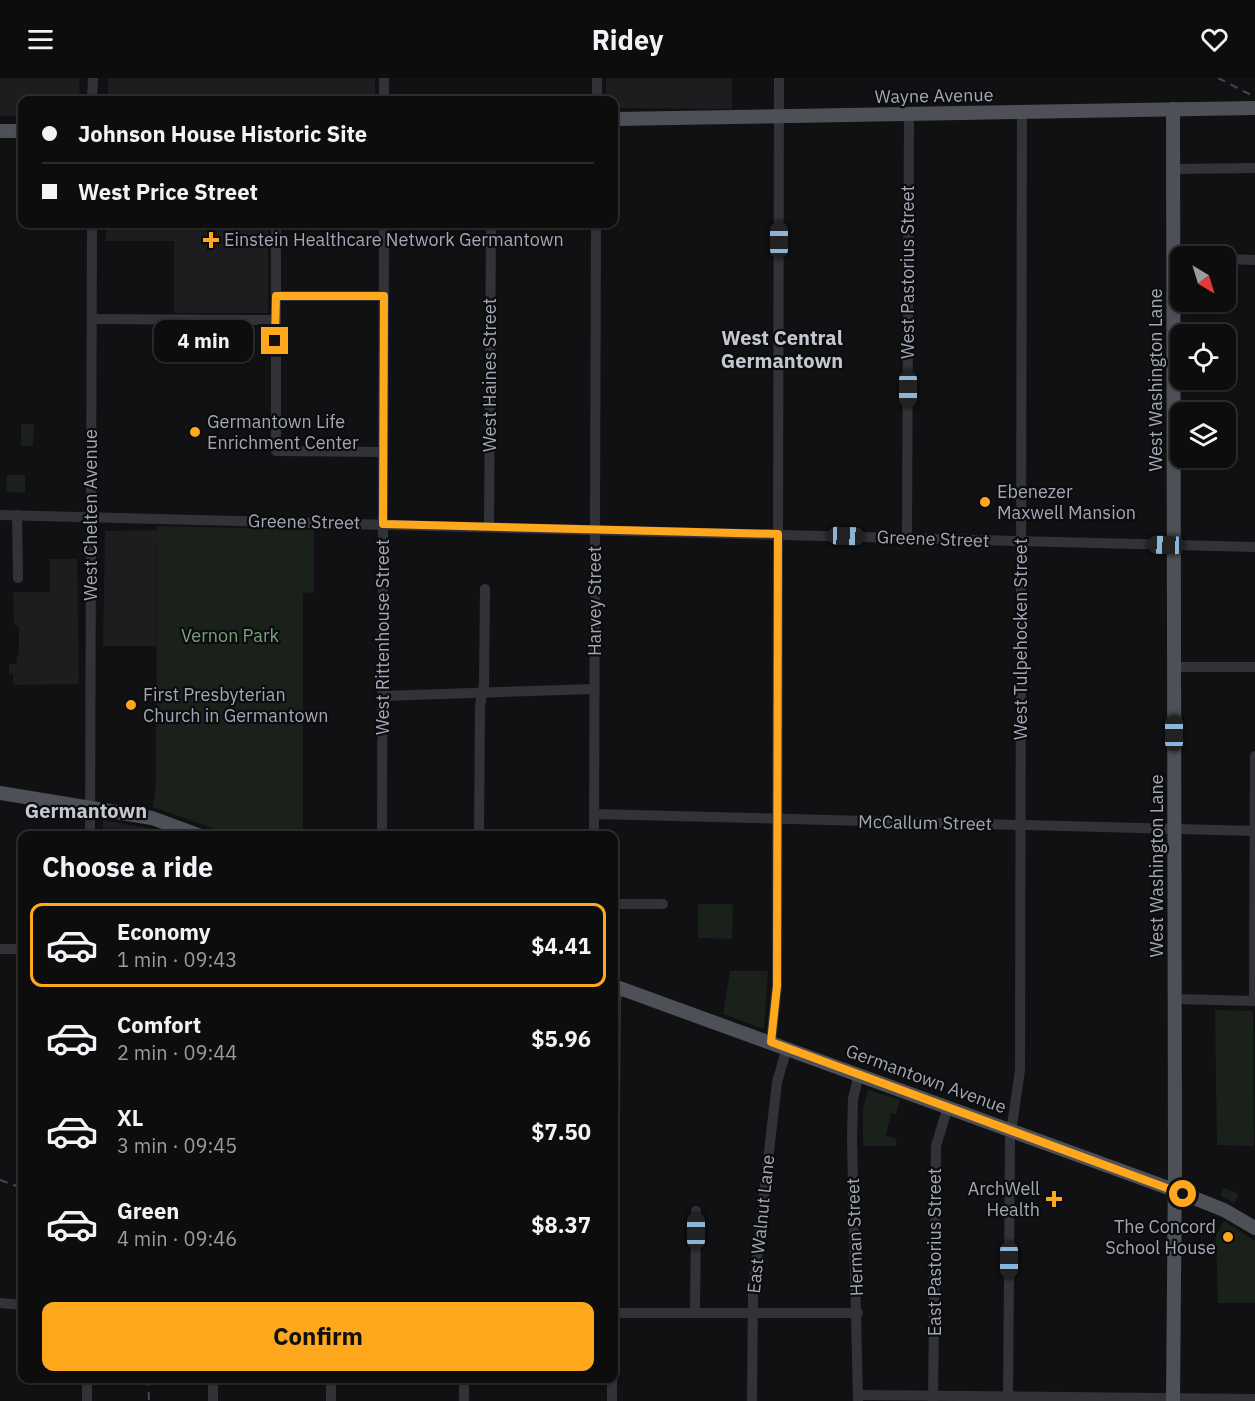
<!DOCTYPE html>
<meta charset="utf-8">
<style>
body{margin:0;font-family:"IBM Plex Sans",sans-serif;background:#1b1b1c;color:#f1f3f6;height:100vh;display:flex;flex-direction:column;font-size:22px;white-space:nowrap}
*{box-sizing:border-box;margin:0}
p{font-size:20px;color:#9a9c9e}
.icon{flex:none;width:33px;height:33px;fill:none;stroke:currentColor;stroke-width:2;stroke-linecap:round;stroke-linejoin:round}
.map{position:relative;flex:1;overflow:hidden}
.drawer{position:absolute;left:18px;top:753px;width:600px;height:552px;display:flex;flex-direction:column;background:#0d0d0e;border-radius:12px;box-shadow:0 2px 4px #0004,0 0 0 2px #2d2d2e}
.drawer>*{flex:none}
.hud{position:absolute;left:18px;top:18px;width:600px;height:132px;border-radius:12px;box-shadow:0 2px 4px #0004,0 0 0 2px #2d2d2e;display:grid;align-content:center;height:132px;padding:0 24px;background:#0d0d0e}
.needle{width:39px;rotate:142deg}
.buttons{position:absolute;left:1170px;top:168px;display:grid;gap:12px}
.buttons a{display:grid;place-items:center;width:66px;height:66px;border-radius:12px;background:#0d0d0e;box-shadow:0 2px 4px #0004,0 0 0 2px #2d2d2e;font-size:30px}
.end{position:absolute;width:27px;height:27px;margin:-14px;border:8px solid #ffa71d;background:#111;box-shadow:0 0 0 3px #111}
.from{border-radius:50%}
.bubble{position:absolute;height:42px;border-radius:12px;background:#0d0d0e;box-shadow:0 2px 4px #0004,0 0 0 2px #2d2d2e;font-size:20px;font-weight:700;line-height:42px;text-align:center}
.car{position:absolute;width:18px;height:36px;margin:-18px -9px;border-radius:8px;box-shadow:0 0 4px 2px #0007;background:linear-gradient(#222 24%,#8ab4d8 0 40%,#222 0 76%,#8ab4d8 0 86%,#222 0)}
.hud b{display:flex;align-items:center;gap:21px;height:57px;font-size:22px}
.hud b+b{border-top:2px solid #2d2d2e}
.hud i{width:15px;height:15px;background:#f1f3f6}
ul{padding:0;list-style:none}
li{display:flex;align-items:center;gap:18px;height:84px;margin:0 12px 9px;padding:0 12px;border:3px solid transparent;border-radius:12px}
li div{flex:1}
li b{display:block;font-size:22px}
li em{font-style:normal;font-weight:700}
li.selected{border-color:#ffa71d}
li>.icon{width:54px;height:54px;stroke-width:1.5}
h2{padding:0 24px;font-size:27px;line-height:72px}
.cta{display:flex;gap:12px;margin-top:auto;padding:12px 24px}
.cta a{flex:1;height:69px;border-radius:12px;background:#ffa71d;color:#111;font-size:24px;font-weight:700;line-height:69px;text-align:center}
header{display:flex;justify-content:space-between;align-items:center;height:78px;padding:0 24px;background:#0d0d0e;font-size:27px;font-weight:700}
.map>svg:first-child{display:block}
.built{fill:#1d1d20}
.green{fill:#19211a}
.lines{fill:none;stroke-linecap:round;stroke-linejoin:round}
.minor{stroke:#323338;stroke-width:10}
.major{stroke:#4e5057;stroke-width:14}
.rail{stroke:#45474d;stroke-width:2;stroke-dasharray:8 6;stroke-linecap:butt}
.route{stroke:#ffa71d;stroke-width:8}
.poi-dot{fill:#ffa71d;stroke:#0c0c0e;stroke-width:2}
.labels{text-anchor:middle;stroke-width:4.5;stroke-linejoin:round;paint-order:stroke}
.street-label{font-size:18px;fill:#a1a8b5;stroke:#0c0c0e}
.poi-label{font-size:18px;fill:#a1a8b5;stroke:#0c0c0e;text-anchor:start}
.park-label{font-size:18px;fill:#76a277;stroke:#0c0c0e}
.neighbourhood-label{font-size:20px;font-weight:bold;fill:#c2c7d0;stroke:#0c0c0e}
</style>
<header><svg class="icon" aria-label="menu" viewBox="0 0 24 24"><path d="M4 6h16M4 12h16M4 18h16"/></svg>Ridey<svg class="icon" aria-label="heart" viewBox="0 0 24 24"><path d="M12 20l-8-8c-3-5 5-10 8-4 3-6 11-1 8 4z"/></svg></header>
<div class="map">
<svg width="1255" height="1323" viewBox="0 0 1255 1323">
<rect width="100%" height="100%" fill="#111113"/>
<g class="built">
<polygon points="0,0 79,0 80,22 22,22 22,38 0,38"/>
<rect x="108" y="0" width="267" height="22"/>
<polygon points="606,0 732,0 732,31 614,30 614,22 605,22"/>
<polygon points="106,146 268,146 268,235 174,235 174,163 106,163"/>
<polygon points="157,452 156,568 103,568 105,453"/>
<polygon points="50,481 77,481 79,606 13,607 13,596 9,596 9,586 17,586 16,578 19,577 19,547 14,547 13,514 50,514"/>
<polygon points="103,742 158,752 173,757 103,757"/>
</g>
<g class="green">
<polygon points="21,346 34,346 33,368 21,368"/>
<polygon points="7,397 25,397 25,415 6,414"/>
<polygon points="157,448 314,452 314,514 303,515 303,757 232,757 153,729 156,706"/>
<polygon points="698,826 733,826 732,861 698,860"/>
<polygon points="730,893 768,893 764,951 723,936"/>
<polygon points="1215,932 1253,933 1254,1068 1217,1067"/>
<polygon points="868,1012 900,1022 896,1036 891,1035 886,1058 897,1061 895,1068 863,1068 863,1032"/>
<polygon points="1224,1110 1239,1116 1234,1125 1220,1117"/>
<polygon points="1224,1143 1255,1163 1255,1225 1218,1225 1216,1158"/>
</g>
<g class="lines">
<g class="minor">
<polyline points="92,22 93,0"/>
<polyline points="384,22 384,0"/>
<polyline points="597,22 597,0"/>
<polyline points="1173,91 1255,90"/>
<polyline points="276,146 276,373 383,374"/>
<polyline points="1226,181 1255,182"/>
<polyline points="276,218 384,218"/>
<polyline points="92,241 275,242"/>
<polyline points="0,437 1255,469"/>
<polyline points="17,437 18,500"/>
<polyline points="489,449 491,146"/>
<polyline points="907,460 909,36"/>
<polyline points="1174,589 1255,589"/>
<polyline points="382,618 594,611"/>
<polyline points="594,736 1255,753"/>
<polyline points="90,758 92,146"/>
<polyline points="382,758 384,146"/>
<polyline points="479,758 480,627 484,607 485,511"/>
<polyline points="594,758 596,146"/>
<polyline points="614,826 663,826"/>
<polyline points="0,871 22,871"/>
<polyline points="1175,921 1255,923"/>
<polyline points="1254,923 1255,678"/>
<polyline points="771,964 777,908 779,0"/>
<polyline points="614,1168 616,922 619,910"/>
<polyline points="0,1225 22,1227"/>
<polyline points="614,1235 858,1235"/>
<polyline points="695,1235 696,1133"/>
<polyline points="858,1317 1255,1321"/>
<polyline points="87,1323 87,1300"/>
<polyline points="213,1323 213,1300"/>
<polyline points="331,1323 331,1300"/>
<polyline points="464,1323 464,1300"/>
<polyline points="612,1323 612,1300"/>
<polyline points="752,1323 753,1213 777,1004 787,970"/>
<polyline points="858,1323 852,1061 853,1021 859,996"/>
<polyline points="933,1323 936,1068 948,1028"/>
<polyline points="1008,1323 1010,1061 1020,992 1022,34"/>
</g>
<g class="major">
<polyline points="614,41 1255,30"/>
<polyline points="0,53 22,53"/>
<polyline points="0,715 152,740 201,758"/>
<polyline points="614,908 1174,1112 1224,1132 1255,1150"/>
<polyline points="1173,1323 1175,1087 1173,31"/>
</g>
<g class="rail">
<polyline points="1218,0 1255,19"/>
<polyline points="0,1102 22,1110"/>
<polyline points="148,1300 149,1323"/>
</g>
</g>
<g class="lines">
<polyline class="route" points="275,263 276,218 384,218 383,446 778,456 777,908 771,964 1183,1116"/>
</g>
<g class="poi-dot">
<path d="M208 153h6v6h6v6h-6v6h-6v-6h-6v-6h6z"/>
<circle cx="195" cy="354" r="6"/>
<circle cx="985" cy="424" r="6"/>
<circle cx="131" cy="627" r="6"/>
<path d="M1051 1112h6v6h6v6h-6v6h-6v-6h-6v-6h6z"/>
<circle cx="1228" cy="1159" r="6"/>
</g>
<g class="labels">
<g class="street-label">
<text transform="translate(934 18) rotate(-1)" y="6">Wayne Avenue</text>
<text transform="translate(908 194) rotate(-90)" y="6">West Pastorius Street</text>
<text transform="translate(490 297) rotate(-90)" y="6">West Haines Street</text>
<text transform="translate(1156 302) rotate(-90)" y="6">West Washington Lane</text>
<text transform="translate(91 437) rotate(-90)" y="6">West Chelten Avenue</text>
<text transform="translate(304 444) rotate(1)" y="6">Greene Street</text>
<text transform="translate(933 461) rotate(2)" y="6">Greene Street</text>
<text transform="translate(595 523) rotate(-90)" y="6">Harvey Street</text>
<text transform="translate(383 559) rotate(-90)" y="6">West Rittenhouse Street</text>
<text transform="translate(1021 561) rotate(-90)" y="6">West Tulpehocken Street</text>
<text transform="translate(925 745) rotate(1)" y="6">McCallum Street</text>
<text transform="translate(1157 788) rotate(-90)" y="6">West Washington Lane</text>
<text transform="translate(926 1001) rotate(20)" y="6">Germantown Avenue</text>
<text transform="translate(761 1146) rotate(-84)" y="6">East Walnut Lane</text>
<text transform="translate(855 1159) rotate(-92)" y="6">Herman Street</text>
<text transform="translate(935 1174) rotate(-90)" y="6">East Pastorius Street</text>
</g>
<g class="poi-label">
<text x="224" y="168">Einstein Healthcare Network Germantown</text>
<text x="207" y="350">Germantown Life<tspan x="207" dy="21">Enrichment Center</tspan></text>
<text x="997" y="420">Ebenezer<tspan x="997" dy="21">Maxwell Mansion</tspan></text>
<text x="143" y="623">First Presbyterian<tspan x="143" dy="21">Church in Germantown</tspan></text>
<text x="1040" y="1117" text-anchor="end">ArchWell<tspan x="1040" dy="21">Health</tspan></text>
<text x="1216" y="1155" text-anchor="end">The Concord<tspan x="1216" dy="21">School House</tspan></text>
</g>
<g class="park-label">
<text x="230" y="564">Vernon Park</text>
</g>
<g class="neighbourhood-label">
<text x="782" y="267">West Central<tspan x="782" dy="23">Germantown</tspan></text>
<text x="86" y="740">Germantown</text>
</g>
</g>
</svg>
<div class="buttons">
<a><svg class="needle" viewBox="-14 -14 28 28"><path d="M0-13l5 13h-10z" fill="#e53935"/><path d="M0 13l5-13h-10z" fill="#9a9c9e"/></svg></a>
<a><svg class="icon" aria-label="locate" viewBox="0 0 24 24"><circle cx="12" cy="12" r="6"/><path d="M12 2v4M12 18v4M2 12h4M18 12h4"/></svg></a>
<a><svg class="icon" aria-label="layers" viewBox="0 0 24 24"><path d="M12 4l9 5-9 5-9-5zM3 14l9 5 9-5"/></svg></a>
</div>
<i class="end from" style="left:1183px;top:1116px"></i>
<i class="end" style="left:275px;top:263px"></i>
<div class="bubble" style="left:154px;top:242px;width:99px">4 min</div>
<i class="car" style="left:779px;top:162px;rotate:0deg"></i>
<i class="car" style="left:908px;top:311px;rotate:180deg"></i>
<i class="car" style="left:846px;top:458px;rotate:92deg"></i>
<i class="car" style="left:1166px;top:467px;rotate:272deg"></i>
<i class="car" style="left:1174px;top:655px;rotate:0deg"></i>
<i class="car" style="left:696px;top:1153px;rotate:0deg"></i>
<i class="car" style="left:1009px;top:1182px;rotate:180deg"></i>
<div class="hud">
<b><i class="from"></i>Johnson House Historic Site</b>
<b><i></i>West Price Street</b>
</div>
<section class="drawer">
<h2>Choose a ride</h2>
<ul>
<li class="selected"><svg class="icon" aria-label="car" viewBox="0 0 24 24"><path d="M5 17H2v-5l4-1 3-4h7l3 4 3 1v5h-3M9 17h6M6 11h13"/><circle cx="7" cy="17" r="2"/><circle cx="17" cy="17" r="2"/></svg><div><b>Economy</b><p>1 min · 09:43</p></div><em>$4.41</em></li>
<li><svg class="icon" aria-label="car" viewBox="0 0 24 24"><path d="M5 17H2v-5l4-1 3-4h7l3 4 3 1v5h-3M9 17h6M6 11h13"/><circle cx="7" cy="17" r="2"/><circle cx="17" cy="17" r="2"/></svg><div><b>Comfort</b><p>2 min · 09:44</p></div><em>$5.96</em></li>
<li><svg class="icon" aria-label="car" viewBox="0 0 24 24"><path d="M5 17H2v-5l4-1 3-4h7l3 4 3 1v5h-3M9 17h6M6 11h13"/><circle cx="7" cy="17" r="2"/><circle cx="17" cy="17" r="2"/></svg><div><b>XL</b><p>3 min · 09:45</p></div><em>$7.50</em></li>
<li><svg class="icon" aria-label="car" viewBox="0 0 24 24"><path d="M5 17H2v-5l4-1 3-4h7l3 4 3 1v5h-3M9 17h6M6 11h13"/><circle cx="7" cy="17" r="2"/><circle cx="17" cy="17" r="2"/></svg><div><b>Green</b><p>4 min · 09:46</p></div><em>$8.37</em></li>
</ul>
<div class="cta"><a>Confirm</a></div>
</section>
</div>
